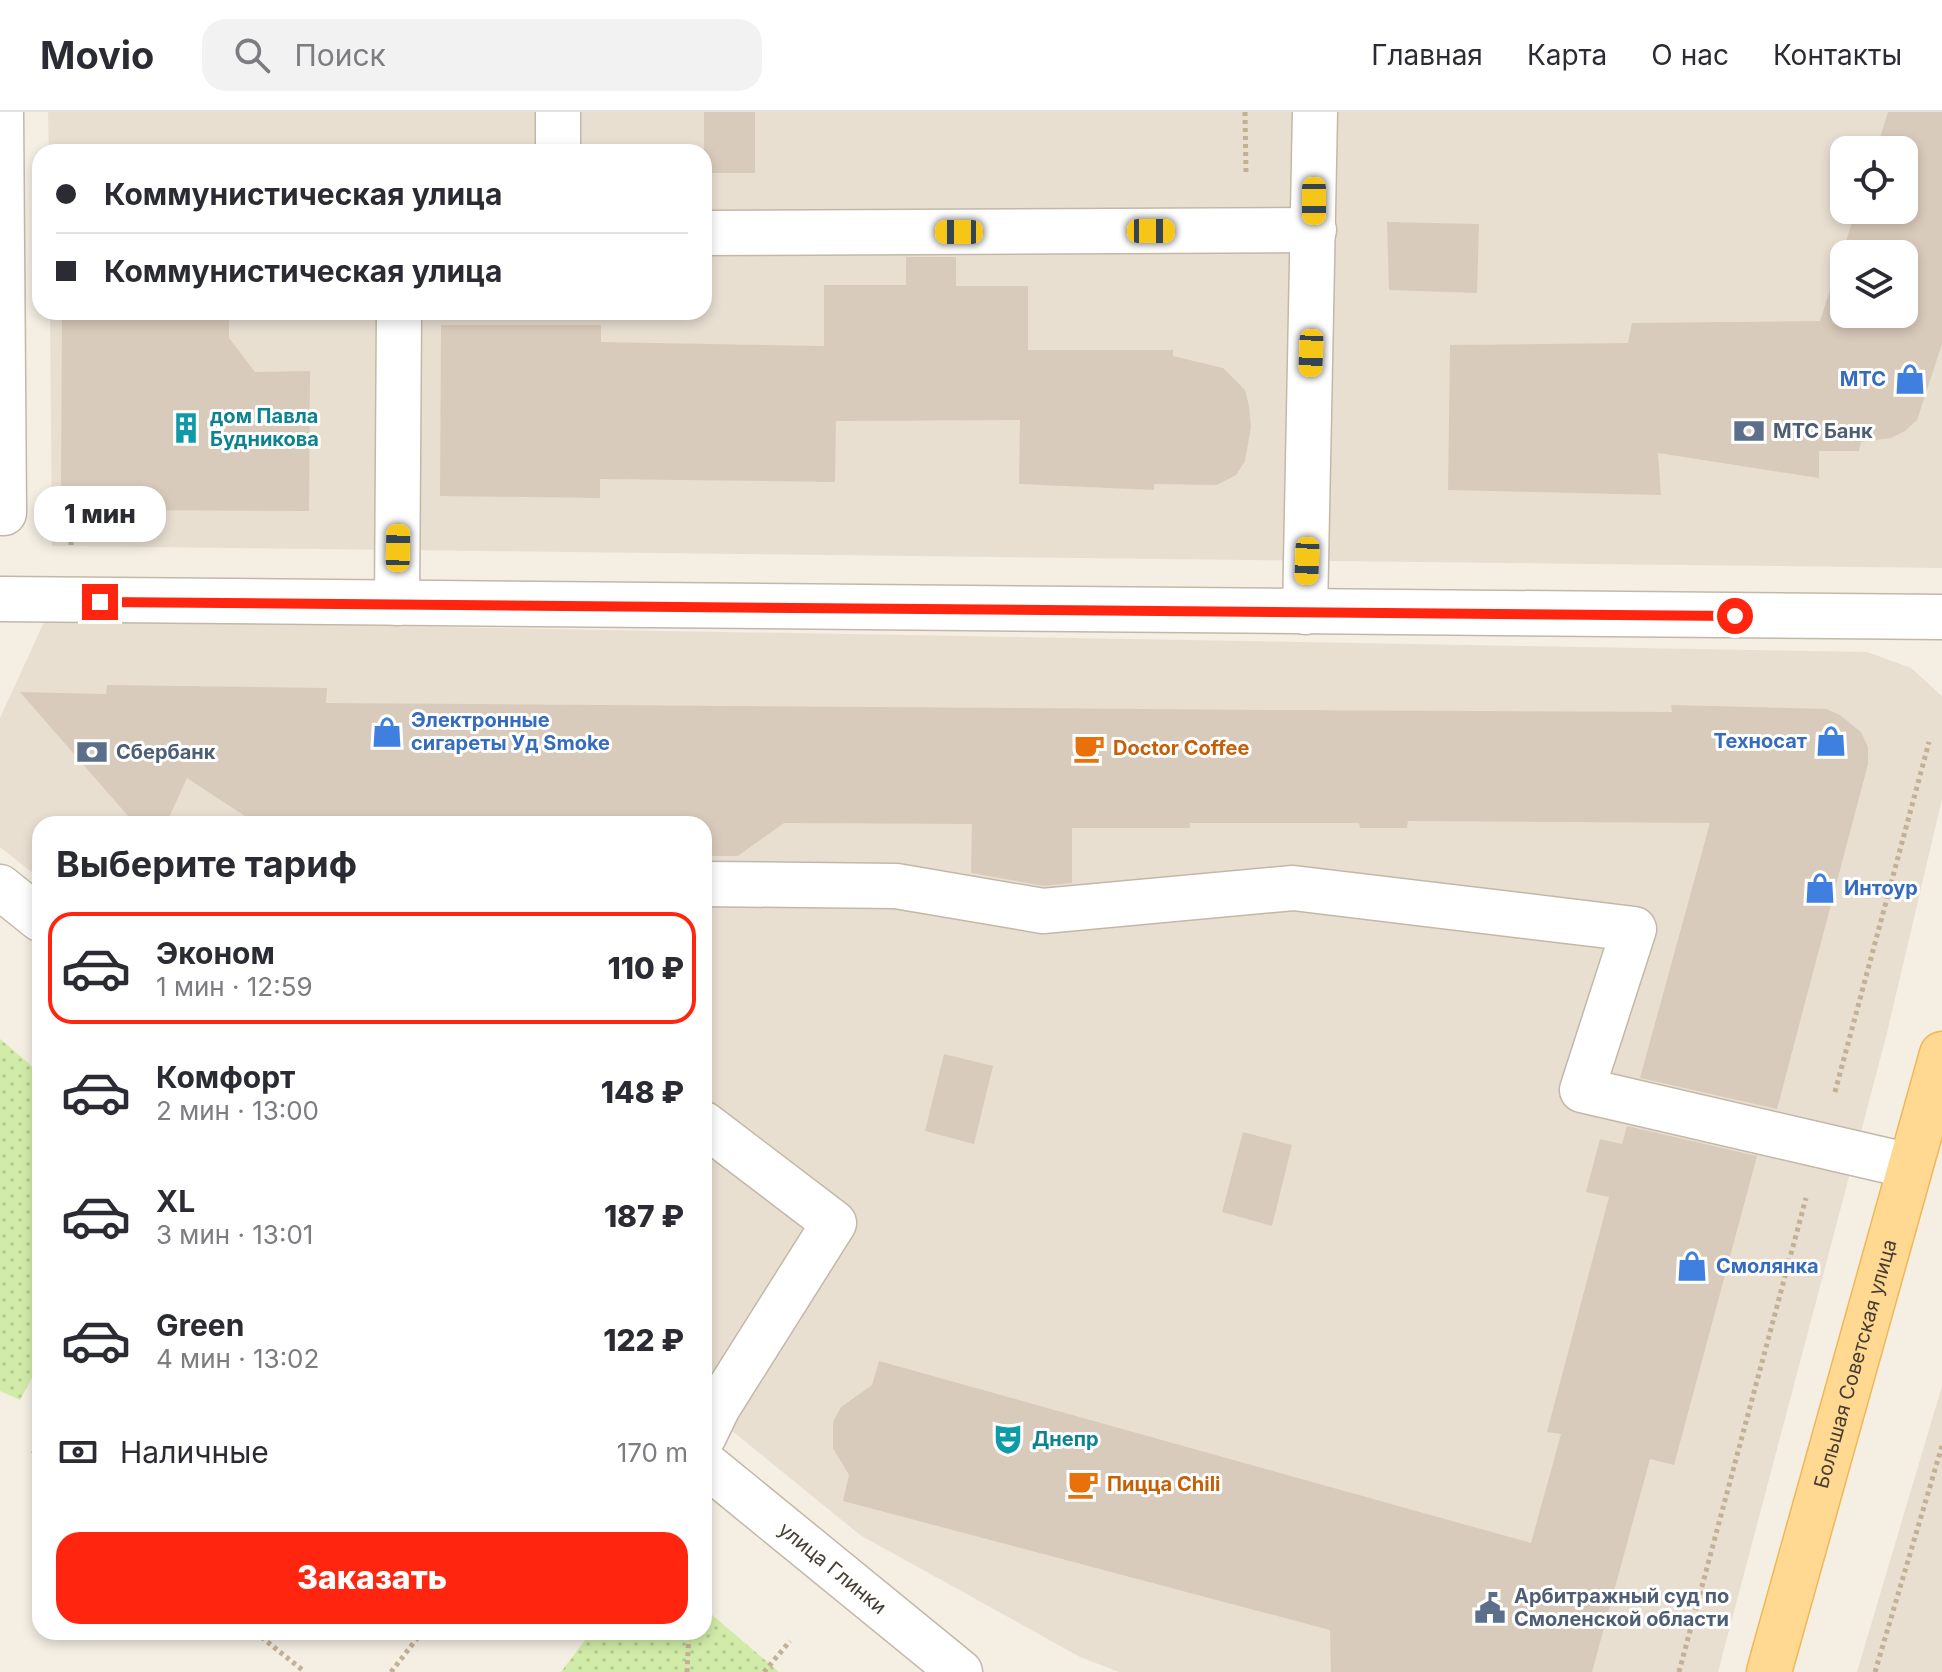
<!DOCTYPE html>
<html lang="ru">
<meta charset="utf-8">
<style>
body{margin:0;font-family:Inter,sans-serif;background:#f2f2f3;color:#2b2b33;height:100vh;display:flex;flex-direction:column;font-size:30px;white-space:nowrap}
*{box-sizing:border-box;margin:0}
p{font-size:26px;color:#7c7c81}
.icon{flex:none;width:44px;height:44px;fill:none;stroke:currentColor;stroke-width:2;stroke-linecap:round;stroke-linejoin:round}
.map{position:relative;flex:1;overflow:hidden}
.sheet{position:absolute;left:32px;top:704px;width:680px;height:824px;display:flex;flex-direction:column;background:#fff;border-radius:24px;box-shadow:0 4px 12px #0003}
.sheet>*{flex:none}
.hud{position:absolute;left:32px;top:32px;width:680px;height:176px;border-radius:24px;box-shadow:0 4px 12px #0003;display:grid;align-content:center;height:176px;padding:0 24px;background:#fff}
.controls{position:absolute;left:1830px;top:24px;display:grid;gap:16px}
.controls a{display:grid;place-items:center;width:88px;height:88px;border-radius:16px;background:#fff;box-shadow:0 4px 12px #0003;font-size:40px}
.end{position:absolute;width:36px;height:36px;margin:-18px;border:10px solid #ff250f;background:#fff;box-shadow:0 0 0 4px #fff}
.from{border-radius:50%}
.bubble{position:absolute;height:56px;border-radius:24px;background:#fff;box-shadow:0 4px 12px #0003;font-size:26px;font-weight:800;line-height:56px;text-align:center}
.car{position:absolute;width:24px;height:48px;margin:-24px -12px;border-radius:10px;box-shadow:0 0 6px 2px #0007;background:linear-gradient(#f5c518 24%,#345 0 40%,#f5c518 0 76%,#345 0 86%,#f5c518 0)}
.hud b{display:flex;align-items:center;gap:28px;height:76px;font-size:30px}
.hud b+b{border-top:2px solid #e1e1e2}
.hud i{width:20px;height:20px;background:#2b2b33}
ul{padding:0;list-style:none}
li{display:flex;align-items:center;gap:24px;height:112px;margin:0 16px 12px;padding:0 8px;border:4px solid transparent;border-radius:24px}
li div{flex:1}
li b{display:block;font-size:30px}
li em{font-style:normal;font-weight:800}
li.current{border-color:#ff250f}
li>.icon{width:72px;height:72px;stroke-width:1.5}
h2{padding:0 24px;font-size:36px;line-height:96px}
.pay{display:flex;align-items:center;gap:20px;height:88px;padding:0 24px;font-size:30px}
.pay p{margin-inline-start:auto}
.cta{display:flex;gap:16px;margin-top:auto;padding:16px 24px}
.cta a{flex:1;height:92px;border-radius:24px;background:#ff250f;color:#fff;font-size:32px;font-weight:800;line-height:92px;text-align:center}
header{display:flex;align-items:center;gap:48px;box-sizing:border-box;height:112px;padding:0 40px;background:#fff;border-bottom:2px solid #e1e1e2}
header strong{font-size:38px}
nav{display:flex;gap:44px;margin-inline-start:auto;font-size:28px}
.search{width:560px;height:72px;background:#f2f2f3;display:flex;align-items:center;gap:20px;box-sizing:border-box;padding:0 28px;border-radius:24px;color:#7c7c81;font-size:30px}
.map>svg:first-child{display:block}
.residential{fill:#e8dfd1;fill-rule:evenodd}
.grass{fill:url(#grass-dots)}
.building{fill:#d9cbbb;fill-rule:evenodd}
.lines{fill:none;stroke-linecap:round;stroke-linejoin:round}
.minor-casing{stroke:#c3b8a8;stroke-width:47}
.major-casing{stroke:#efb856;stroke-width:47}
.path{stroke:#c3b095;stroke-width:5;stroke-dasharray:4 4;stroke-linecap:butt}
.minor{stroke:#fff;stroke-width:44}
.major{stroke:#ffd991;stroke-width:44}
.route{stroke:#ff250f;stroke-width:10}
.labels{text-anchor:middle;stroke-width:6;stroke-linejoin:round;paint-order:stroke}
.shop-label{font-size:20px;font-weight:bold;fill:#366cbe;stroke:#fff;text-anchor:start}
.culture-label{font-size:20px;font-weight:bold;fill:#0d838f;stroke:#fff;text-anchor:start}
.service-label{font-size:20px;font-weight:bold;fill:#4e5e75;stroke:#fff;text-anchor:start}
.food-label{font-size:20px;font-weight:bold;fill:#c56008;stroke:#fff;text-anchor:start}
.street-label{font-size:20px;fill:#463d33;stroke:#fff}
</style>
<header>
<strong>Movio</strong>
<div class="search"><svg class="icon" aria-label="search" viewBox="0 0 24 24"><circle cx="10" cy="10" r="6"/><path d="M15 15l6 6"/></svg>Поиск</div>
<nav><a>Главная</a><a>Карта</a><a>О нас</a><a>Контакты</a></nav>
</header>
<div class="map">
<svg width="1942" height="1560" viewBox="0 0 1942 1560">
<defs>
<pattern id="grass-dots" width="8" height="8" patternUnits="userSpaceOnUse" patternTransform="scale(2)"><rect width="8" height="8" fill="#d1eca8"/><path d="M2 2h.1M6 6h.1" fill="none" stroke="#b5cb91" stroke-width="1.8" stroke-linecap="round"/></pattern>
</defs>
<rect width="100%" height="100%" fill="#f4eee3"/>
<g class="residential">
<path d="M48 0H1942V456L52 434 50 200H704V40H49ZM1844 38H1904V98H1844ZM1844 142H1904V202H1844Z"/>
<polygon points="45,508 1867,540 1911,556 1942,584 1942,687 1886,925 1718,1560 1119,1560 1080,1545 860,1423 704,1296 704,712 40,712 40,767 0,735 0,606"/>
<polygon points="1942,1274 1942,1560 1857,1560"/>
</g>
<g class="grass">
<polygon points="0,927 40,961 40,1251 20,1288 0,1279"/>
<polygon points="704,1496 779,1560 561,1560 591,1520 704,1520"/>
</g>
<g class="building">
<rect x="704" y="0" width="51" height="61"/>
<path d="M1888 0H1942V232L1917 308 1905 319 1891 326 1861 330 1859 339H1819V366L1658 341 1661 383 1448 378 1450 233 1628 231 1632 211 1820 209 1856 98H1904V38H1876ZM1844 142H1904V202H1844Z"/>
<polygon points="1387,110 1479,112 1477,181 1389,178"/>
<polygon points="906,145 956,145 956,174 1028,174 1028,238 1173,238 1173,244 1223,256 1245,278 1249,294 1251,315 1245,349 1236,363 1217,373 1154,372 1154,378 1019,372 1020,308 836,309 835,370 600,367 600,386 440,384 441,213 601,213 601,230 824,234 824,173 906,173"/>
<polygon points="62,200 229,200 229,226 255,260 310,259 309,399 91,398 61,373"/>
<polygon points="107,573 327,576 326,591 1281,598 1672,600 1671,593 1826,597 1840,603 1861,620 1868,635 1868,652 1777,997 1640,966 1710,711 1408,709 1407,716 1360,716 1359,711 1190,711 1190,716 1072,716 1072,771 1044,774 971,761 972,712 784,711 738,744 704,744 704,712 257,712 187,666 166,712 135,712 20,580 106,582"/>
<polygon points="944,942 993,954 974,1032 925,1019"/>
<polygon points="1627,1014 1757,1044 1674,1353 1650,1347 1592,1560 1331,1560 1330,1518 843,1389 849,1363 833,1336 833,1310 841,1295 872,1273 879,1249 1531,1431 1561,1322 1547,1320 1609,1085 1586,1080 1600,1027 1622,1032"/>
<polygon points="1243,1020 1292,1033 1272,1114 1222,1100"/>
</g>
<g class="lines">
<defs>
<g id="minor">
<polyline points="1,0 4,401"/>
<polyline points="558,0 558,40"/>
<polyline points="704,121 1314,118"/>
<polyline points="0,487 1942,505"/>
<polyline points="397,491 399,200"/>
<polyline points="1305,500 1315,0"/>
<polyline points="704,772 896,774 1043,799 1293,776 1634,817 1582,978 1910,1054"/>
<polyline points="0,775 40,807"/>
<polyline points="704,1012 834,1111 718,1295 704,1324"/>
<path id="s1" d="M704 1351 960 1560"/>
</g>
<g id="major">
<path id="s2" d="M1769 1560 1942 942"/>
</g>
</defs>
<use href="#minor" class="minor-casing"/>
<use href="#major" class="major-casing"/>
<g class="path">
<polyline points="1245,0 1246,62"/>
<polyline points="71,433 72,402"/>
<polyline points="1835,980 1929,630"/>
<polyline points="40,1332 33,1342 40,1348"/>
<polyline points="255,1520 305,1560"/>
<polyline points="391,1560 422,1520"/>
<polyline points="687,1560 689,1520"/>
<polyline points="764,1560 790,1529"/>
<polyline points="1679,1560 1806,1086"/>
<polyline points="1875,1560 1942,1334"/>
</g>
<use href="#minor" class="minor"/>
<use href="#major" class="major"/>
</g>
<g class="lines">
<polyline class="route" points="100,490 1735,504"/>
</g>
<defs>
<symbol id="shop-bare" viewBox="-9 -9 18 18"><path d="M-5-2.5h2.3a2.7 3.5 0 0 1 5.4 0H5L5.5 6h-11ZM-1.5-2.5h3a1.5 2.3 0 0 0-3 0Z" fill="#3f7fe0" stroke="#fff" stroke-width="2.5" paint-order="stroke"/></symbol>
<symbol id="building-bare" viewBox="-9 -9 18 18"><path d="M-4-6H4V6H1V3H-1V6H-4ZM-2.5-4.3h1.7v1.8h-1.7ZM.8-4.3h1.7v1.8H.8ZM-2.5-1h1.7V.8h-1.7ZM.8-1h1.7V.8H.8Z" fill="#0f9aa8" stroke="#fff" stroke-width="2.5" paint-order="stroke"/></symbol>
<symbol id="bank-bare" viewBox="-9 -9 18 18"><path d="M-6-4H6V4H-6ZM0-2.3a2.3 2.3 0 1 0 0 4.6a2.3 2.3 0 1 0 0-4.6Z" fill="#5c6f8a" stroke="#fff" stroke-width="2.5" paint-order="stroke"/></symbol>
<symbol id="cafe-bare" viewBox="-9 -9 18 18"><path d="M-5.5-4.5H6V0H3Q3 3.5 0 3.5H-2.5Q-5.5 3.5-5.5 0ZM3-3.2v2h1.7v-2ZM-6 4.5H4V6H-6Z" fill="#e8710a" stroke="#fff" stroke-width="2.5" paint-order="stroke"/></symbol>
<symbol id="theatre-bare" viewBox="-9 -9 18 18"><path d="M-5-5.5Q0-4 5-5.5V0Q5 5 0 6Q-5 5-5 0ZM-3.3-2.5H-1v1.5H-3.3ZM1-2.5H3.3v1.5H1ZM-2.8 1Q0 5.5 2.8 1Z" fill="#0f9aa8" stroke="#fff" stroke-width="2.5" paint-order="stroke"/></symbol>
<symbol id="civic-bare" viewBox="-9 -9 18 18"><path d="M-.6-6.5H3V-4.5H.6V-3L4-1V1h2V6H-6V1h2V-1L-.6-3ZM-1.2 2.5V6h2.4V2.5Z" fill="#5c6f8a" stroke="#fff" stroke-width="2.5" paint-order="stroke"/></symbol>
</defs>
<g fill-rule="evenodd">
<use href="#shop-bare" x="1888" y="245" width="44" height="44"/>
<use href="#building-bare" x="164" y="294" width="44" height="44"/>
<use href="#bank-bare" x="1727" y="297" width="44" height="44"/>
<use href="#shop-bare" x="365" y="598" width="44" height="44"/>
<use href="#shop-bare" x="1809" y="607" width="44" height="44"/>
<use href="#cafe-bare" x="1067" y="614" width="44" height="44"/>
<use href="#bank-bare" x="70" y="618" width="44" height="44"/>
<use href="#shop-bare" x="1798" y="754" width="44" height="44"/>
<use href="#shop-bare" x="1670" y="1132" width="44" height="44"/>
<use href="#theatre-bare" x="986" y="1305" width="44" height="44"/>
<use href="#cafe-bare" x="1061" y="1350" width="44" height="44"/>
<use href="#civic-bare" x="1468" y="1474" width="44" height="44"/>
</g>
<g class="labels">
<g class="shop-label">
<text x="1886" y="274" text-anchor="end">МТС</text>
<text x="411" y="615">Электронные<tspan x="411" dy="23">сигареты Уд Smoke</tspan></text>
<text x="1807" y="636" text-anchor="end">Техносат</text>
<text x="1844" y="783">Интоур</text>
<text x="1716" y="1161">Смолянка</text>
</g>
<g class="culture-label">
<text x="210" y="311">дом Павла<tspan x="210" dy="23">Будникова</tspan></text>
<text x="1032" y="1334">Днепр</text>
</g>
<g class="service-label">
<text x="1773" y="326">МТС Банк</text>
<text x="116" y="647">Сбербанк</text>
<text x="1514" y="1491">Арбитражный суд по<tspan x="1514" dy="23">Смоленской области</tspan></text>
</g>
<g class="food-label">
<text x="1113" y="643">Doctor Coffee</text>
<text x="1107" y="1379">Пицца Chili</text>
</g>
<g class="street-label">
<text dy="7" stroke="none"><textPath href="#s2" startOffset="320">Большая Советская улица</textPath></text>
<text dy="7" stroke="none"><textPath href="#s1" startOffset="166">улица Глинки</textPath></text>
</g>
</g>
</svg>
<div class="controls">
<a><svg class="icon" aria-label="locate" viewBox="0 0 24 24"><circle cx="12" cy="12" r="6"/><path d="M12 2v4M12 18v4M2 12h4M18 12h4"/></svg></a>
<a><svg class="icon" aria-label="layers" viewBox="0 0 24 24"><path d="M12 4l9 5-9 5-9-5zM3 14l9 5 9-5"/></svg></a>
</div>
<i class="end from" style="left:1735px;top:504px"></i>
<i class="end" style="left:100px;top:490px"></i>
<div class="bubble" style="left:34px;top:374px;width:132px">1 мин</div>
<i class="car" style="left:1314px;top:89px;rotate:180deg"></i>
<i class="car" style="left:1151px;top:119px;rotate:90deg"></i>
<i class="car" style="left:959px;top:120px;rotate:270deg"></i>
<i class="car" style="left:1311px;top:241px;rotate:182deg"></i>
<i class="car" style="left:398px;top:436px;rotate:1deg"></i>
<i class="car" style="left:1307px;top:449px;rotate:182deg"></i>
<div class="hud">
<b><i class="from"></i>Коммунистическая улица</b>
<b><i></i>Коммунистическая улица</b>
</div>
<section class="sheet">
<h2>Выберите тариф</h2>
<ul>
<li class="current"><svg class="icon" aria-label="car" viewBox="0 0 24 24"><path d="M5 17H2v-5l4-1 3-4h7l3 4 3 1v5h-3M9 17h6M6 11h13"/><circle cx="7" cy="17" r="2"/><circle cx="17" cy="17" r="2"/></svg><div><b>Эконом</b><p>1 мин · 12:59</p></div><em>110 ₽</em></li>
<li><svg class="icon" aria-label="car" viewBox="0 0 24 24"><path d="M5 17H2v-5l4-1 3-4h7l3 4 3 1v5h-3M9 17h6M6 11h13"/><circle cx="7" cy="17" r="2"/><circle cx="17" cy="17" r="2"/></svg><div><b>Комфорт</b><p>2 мин · 13:00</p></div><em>148 ₽</em></li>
<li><svg class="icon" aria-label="car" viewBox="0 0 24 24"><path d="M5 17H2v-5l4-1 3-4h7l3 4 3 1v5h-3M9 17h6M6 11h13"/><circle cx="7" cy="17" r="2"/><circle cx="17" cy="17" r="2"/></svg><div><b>XL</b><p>3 мин · 13:01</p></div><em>187 ₽</em></li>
<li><svg class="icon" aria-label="car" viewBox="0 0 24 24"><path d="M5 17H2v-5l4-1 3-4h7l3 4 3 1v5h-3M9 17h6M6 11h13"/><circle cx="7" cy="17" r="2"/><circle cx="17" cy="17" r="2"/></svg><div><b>Green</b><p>4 мин · 13:02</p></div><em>122 ₽</em></li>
</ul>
<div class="pay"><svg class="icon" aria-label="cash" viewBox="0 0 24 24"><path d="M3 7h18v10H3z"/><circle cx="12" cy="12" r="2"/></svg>Наличные<p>170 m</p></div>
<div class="cta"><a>Заказать</a></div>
</section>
</div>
